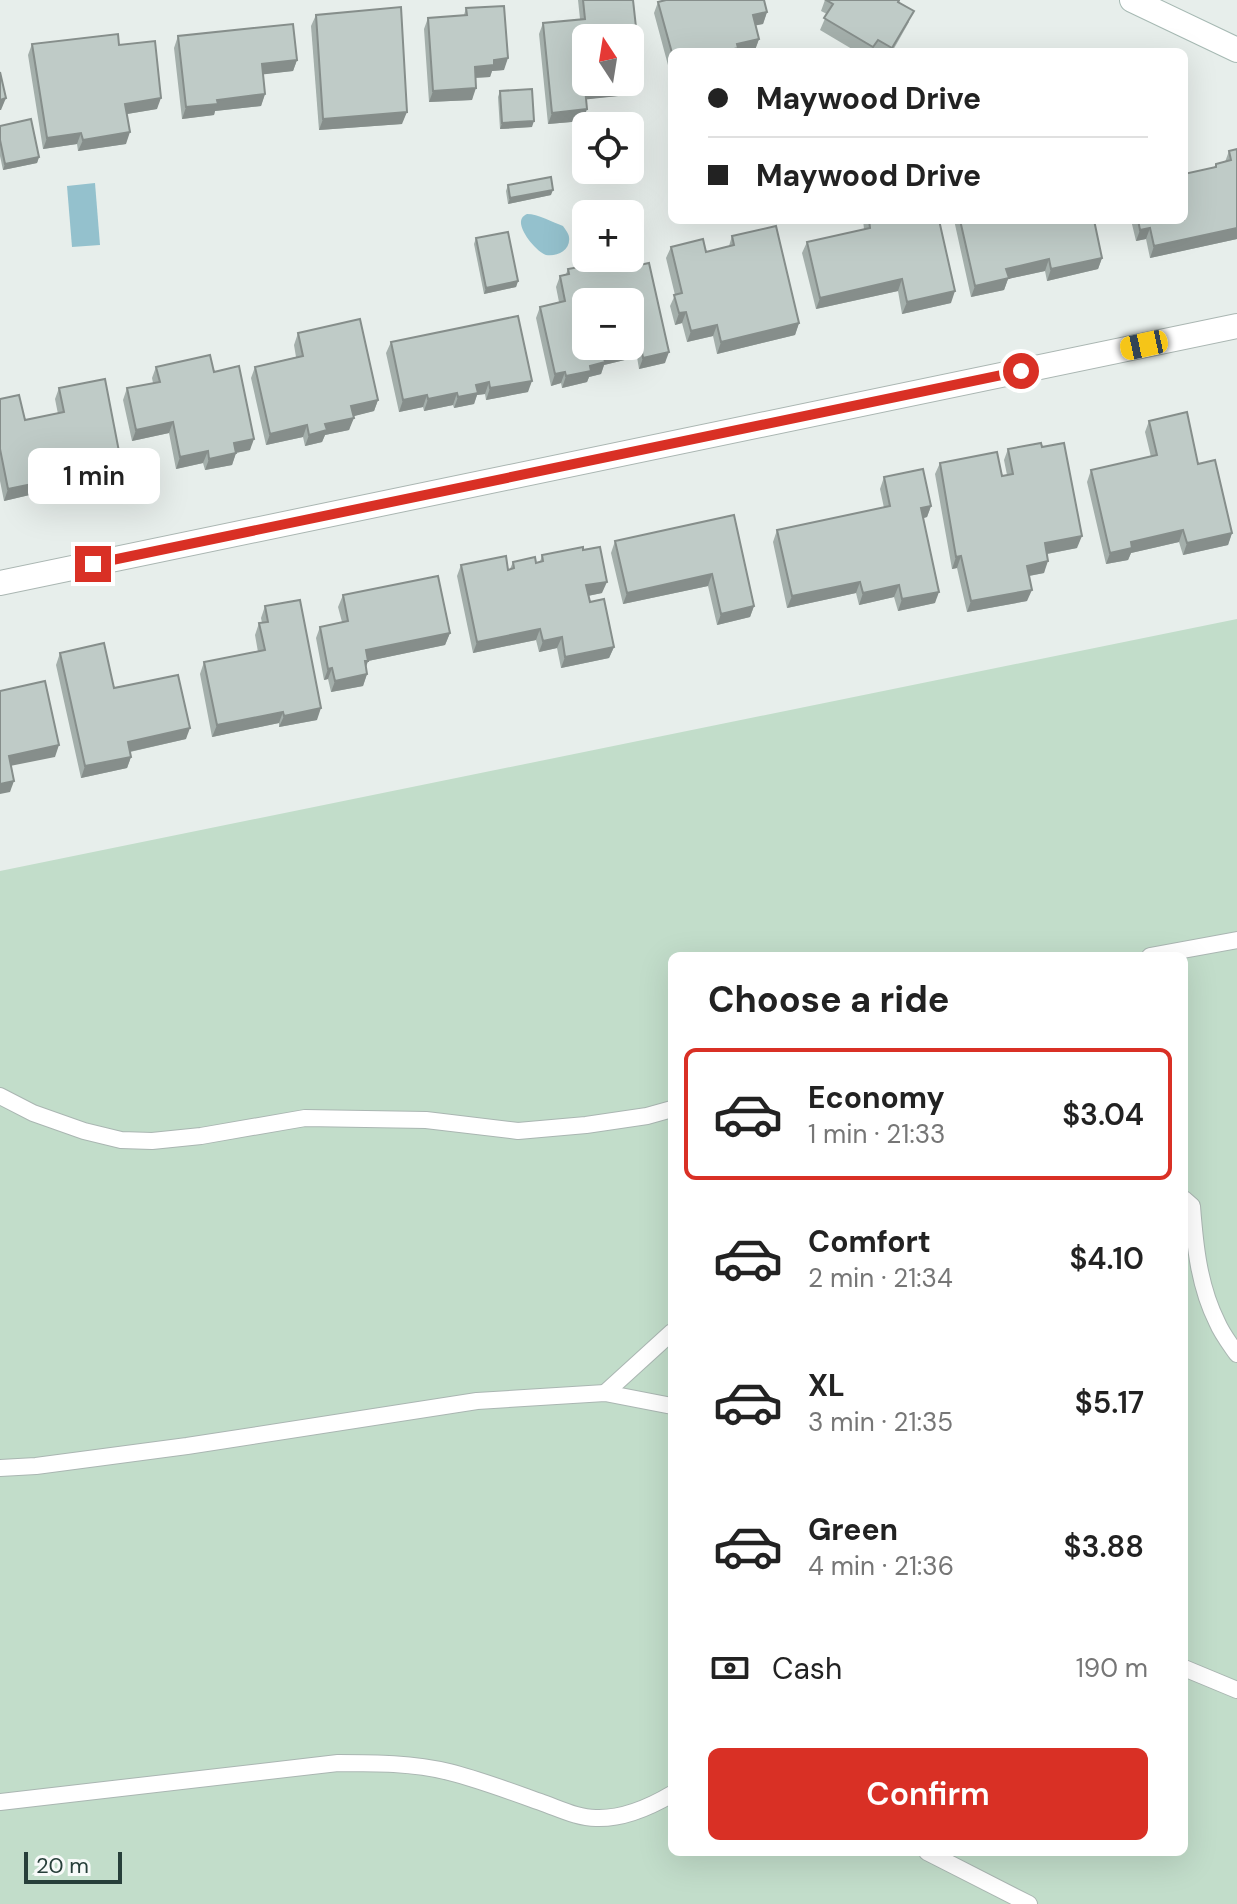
<!DOCTYPE html>
<meta charset="utf-8">
<style>
body{margin:0;font-family:"DM Sans",sans-serif;background:#f2f2f2;color:#222;height:100vh;display:flex;flex-direction:column;font-size:30px;white-space:nowrap}
*{box-sizing:border-box;margin:0}
p{font-size:26px;color:#767676}
.icon{flex:none;width:44px;height:44px;fill:none;stroke:currentColor;stroke-width:2;stroke-linecap:round;stroke-linejoin:round}
.map{position:relative;flex:1;overflow:hidden}
.sheet{position:absolute;left:668px;top:952px;width:520px;height:904px;display:flex;flex-direction:column;background:#fff;border-radius:12px;box-shadow:0 8px 32px #0002}
.sheet>*{flex:none}
.guide{position:absolute;left:668px;top:48px;width:520px;height:176px;border-radius:12px;box-shadow:0 8px 32px #0002;display:grid;align-content:center;height:176px;padding:0 40px;background:#fff}
.needle{width:52px;rotate:348deg}
.controls{position:absolute;left:572px;top:24px;display:grid;gap:16px}
.controls a{display:grid;place-items:center;width:72px;height:72px;border-radius:12px;background:#fff;box-shadow:0 8px 32px #0002;font-size:40px}
.scale{position:absolute;left:24px;bottom:20px;width:98px;box-sizing:border-box;padding-left:8px;border:4px solid #273f3a;border-top:0;font-size:22px;line-height:28px;white-space:nowrap;color:#273f3a;-webkit-text-stroke:6px #f7faf9;paint-order:stroke}
.end{position:absolute;width:36px;height:36px;margin:-18px;border:10px solid #d93025;background:#fff;box-shadow:0 0 0 4px #fff}
.from{border-radius:50%}
.bubble{position:absolute;height:56px;border-radius:12px;background:#fff;box-shadow:0 8px 32px #0002;font-size:26px;font-weight:600;line-height:56px;text-align:center}
.car{position:absolute;width:24px;height:48px;margin:-24px -12px;border-radius:10px;box-shadow:0 0 6px 2px #0007;background:linear-gradient(#f5c518 24%,#345 0 40%,#f5c518 0 76%,#345 0 86%,#f5c518 0)}
.guide b{display:flex;align-items:center;gap:28px;height:76px;font-size:30px}
.guide b+b{border-top:2px solid #e0e0e0}
.guide i{width:20px;height:20px;background:#222}
ul{padding:0;list-style:none}
li{display:flex;align-items:center;gap:24px;height:132px;margin:0 16px 12px;padding:0 24px;border:4px solid transparent;border-radius:12px}
li div{flex:1}
li b{display:block;font-size:30px}
li em{font-style:normal;font-weight:600}
li.on{border-color:#d93025}
li>.icon{width:72px;height:72px;stroke-width:1.5}
h2{padding:0 40px;font-size:36px;line-height:96px}
.pay{display:flex;align-items:center;gap:20px;height:88px;padding:0 40px;font-size:30px}
.pay p{margin-inline-start:auto}
.cta{display:flex;gap:16px;margin-top:auto;padding:16px 40px}
.cta a{flex:1;height:92px;border-radius:12px;background:#d93025;color:#fff;font-size:32px;font-weight:600;line-height:92px;text-align:center}
.map>svg:first-child{display:block}
.green{fill:#c2ddca;fill-rule:evenodd}
.water{fill:#94c1cd}
.lines{fill:none;stroke-linecap:round;stroke-linejoin:round}
.service-casing{stroke:#aab6b2;stroke-width:18}
.minor-casing{stroke:#aab6b2;stroke-width:26}
.secondary-casing{stroke:#a6b9b3;stroke-width:26}
.service{stroke:#fff;stroke-width:16}
.minor{stroke:#fff;stroke-width:24}
.secondary{stroke:#fff;stroke-width:24}
.wall{fill:#a4afab}
.shaded-wall{fill:#868e8b}
.building{fill:#bfcbc7;stroke:#868e8b;stroke-width:2;fill-rule:evenodd}
.route{stroke:#d93025;stroke-width:10}
</style>
<div class="map">
<svg width="1237" height="1904" viewBox="0 0 1237 1904">
<rect width="100%" height="100%" fill="#e7eeeb"/>
<path class="green" d="M1237 619V1904H0V871ZM672 956H1184V1852H672Z"/>
<g class="water">
<polygon points="95,183 100,245 72,247 67,186"/>
<path d="M527 214C538 214 552 222 563 226 565 229 569 234 569 237 571 250 557 257 546 255 537 252 516 228 522 218 523 216 525 215 527 214Z"/>
</g>
<g class="lines">
<defs>
<g id="service">
<polyline points="1150,956 1237,940"/>
<polyline points="0,1096 33,1113 84,1131 121,1140 152,1141 201,1136 305,1118 426,1120 518,1131 586,1125 647,1116 672,1109"/>
<path d="M1184 1199 1192 1206C1195 1246 1199 1286 1217 1322 1222 1334 1230 1344 1237 1354"/>
<polyline points="605,1393 672,1332"/>
<polyline points="0,1468 36,1466 187,1446 477,1401 605,1393 672,1406"/>
<polyline points="1184,1668 1237,1690"/>
<path d="M0 1802 338 1763C375 1763 413 1763 449 1772 481 1780 512 1792 543 1803 560 1809 578 1818 596 1818 622 1819 650 1807 672 1794"/>
<polyline points="927,1852 1029,1904"/>
</g>
<polyline id="minor" points="0,583 1237,326"/>
<polyline id="secondary" points="1132,0 1237,50"/>
</defs>
<use href="#service" class="service-casing"/>
<use href="#minor" class="minor-casing"/>
<use href="#secondary" class="secondary-casing"/>
<use href="#service" class="service"/>
<use href="#minor" class="minor"/>
<use href="#secondary" class="secondary"/>
</g>
<g class="wall">
<polygon points="578,0 633,0 642,82 637,94 586,99 583,121 548,124 539,34 543,23 580,19"/>
<polygon points="825,0 900,0 899,2 909,22 892,52 857,52 820,30 827,14 821,11"/>
<polygon points="658,2 767,12 763,24 755,25 759,39 755,50 672,52 672,80 654,13"/>
<polygon points="466,8 504,70 492,71 490,77 475,78 472,100 429,102 424,29 428,18 464,15"/>
<polygon points="316,15 402,124 319,130 311,26"/>
<polygon points="178,36 297,60 293,71 263,74 265,94 261,106 215,111 214,115 182,119 174,48"/>
<polygon points="32,44 119,45 157,109 127,114 126,144 78,151 77,144 43,149 28,55"/>
<polygon points="500,91 532,127 500,129 498,97"/>
<polygon points="0,126 39,157 37,163 3,170 0,156"/>
<polygon points="1237,149 1237,239 1150,258 1146,239 1136,241 1131,220 1184,220 1216,164 1225,162 1229,151"/>
<polygon points="508,185 551,195 508,204 506,191"/>
<polygon points="863,220 939,220 951,303 902,314 898,291 816,309 802,253 807,242 864,229"/>
<polygon points="954,220 1094,220 1102,258 1098,269 1047,281 1045,271 1008,279 1004,290 971,297"/>
<polygon points="732,236 799,323 795,335 717,354 713,336 687,342 682,323 675,325 670,306 675,295 666,258 671,247 706,252 729,246"/>
<polygon points="476,238 518,281 516,287 484,294 474,244"/>
<polygon points="581,249 621,269 665,363 639,369 637,357 604,365 601,374 589,377 587,382 562,388 561,383 551,386 536,318 540,307 559,302 556,287 560,276 566,274 568,269 578,267 576,260"/>
<polygon points="298,333 378,400 374,411 353,416 349,430 325,435 322,442 305,446 303,437 266,445 251,378 255,367 296,357 294,345"/>
<polygon points="391,342 528,392 486,400 485,394 477,395 474,404 454,408 453,405 424,411 423,407 399,412 386,353"/>
<polygon points="156,367 214,372 250,450 236,453 232,465 205,470 203,463 176,469 169,433 132,441 123,400 127,388 153,383 152,378"/>
<polygon points="59,388 122,467 118,478 61,491 60,484 40,488 38,493 4,501 0,481 0,399 25,420 58,414 55,399"/>
<polygon points="1149,421 1198,464 1232,533 1228,545 1183,555 1179,542 1131,553 1128,560 1106,564 1087,482 1091,470 1151,457 1145,432"/>
<polygon points="1042,447 1077,548 1047,554 1044,573 1029,576 1027,601 967,612 957,568 952,569 935,474 940,463 1002,476 1007,475 1004,460 1008,449"/>
<polygon points="884,477 931,506 927,517 923,518 935,603 898,611 894,597 859,605 856,593 787,608 773,542 777,530 884,508 880,489"/>
<polygon points="734,515 754,606 750,617 717,625 708,586 623,604 611,553 615,541"/>
<polygon points="583,550 602,593 588,596 590,602 614,647 609,658 561,668 557,648 539,652 536,640 473,653 457,576 461,565 508,570 510,569 513,562 536,563 540,562 542,555"/>
<polygon points="343,595 450,633 445,645 368,661 366,667 367,674 363,686 331,692 328,679 324,680 316,638 320,627 342,622 338,607"/>
<polygon points="265,606 317,720 279,727 279,723 212,737 200,674 204,662 258,652 255,635 259,623 262,623 261,618"/>
<polygon points="60,653 186,739 130,752 131,757 127,768 81,778 56,665"/>
</g>
<g class="shaded-wall">
<polygon points="767,12 763,24 748,27 753,15"/>
<polygon points="759,39 755,50 747,52 723,52 737,44"/>
<polygon points="508,58 504,70 492,71 490,77 470,78 475,67 494,60"/>
<polygon points="297,60 293,71 258,75 262,64"/>
<polygon points="642,82 637,94 581,100 585,88"/>
<polygon points="476,88 472,100 429,102 433,91"/>
<polygon points="265,94 261,106 215,111 214,115 182,119 186,107 217,100"/>
<polygon points="6,98 1,110 0,110 0,100"/>
<polygon points="161,98 157,109 121,115 125,104"/>
<polygon points="587,109 583,121 548,124 552,113"/>
<polygon points="407,112 402,124 319,130 323,119"/>
<polygon points="534,121 532,127 500,129 502,123"/>
<polygon points="130,132 126,144 78,151 83,140"/>
<polygon points="81,133 77,144 43,149 47,138"/>
<polygon points="39,157 37,163 3,170 5,164"/>
<polygon points="553,190 551,195 508,204 510,198"/>
<polygon points="1150,228 1146,239 1136,241 1140,230"/>
<polygon points="1237,228 1237,239 1150,258 1154,246"/>
<polygon points="1102,258 1098,269 1047,281 1051,269"/>
<polygon points="1049,259 1045,271 1008,279 1004,290 971,297 975,286 1006,269"/>
<polygon points="902,279 898,291 816,309 820,298"/>
<polygon points="518,281 516,287 484,294 486,288"/>
<polygon points="955,291 951,303 902,314 907,302"/>
<polygon points="686,312 682,323 675,325 679,313"/>
<polygon points="799,323 795,335 717,354 721,342"/>
<polygon points="717,325 713,336 687,342 691,331"/>
<polygon points="641,346 637,357 604,365 601,374 589,377 587,382 562,388 566,376 603,354"/>
<polygon points="669,352 665,363 639,369 643,358"/>
<polygon points="565,372 561,383 551,386 555,374"/>
<polygon points="532,381 528,392 486,400 490,388"/>
<polygon points="489,382 485,394 477,395 474,404 454,408 458,397 476,385"/>
<polygon points="457,393 453,405 424,411 428,399"/>
<polygon points="427,395 423,407 399,412 403,400"/>
<polygon points="378,400 374,411 347,418 351,406"/>
<polygon points="354,418 349,430 325,435 322,442 305,446 309,435 325,424"/>
<polygon points="173,422 169,433 132,441 136,430"/>
<polygon points="307,425 303,437 266,445 270,434"/>
<polygon points="254,439 250,450 230,454 234,443"/>
<polygon points="208,451 203,463 176,469 180,457"/>
<polygon points="236,453 232,465 205,470 209,459"/>
<polygon points="122,467 118,478 61,491 66,480"/>
<polygon points="64,473 60,484 40,488 38,493 4,501 8,489 42,477"/>
<polygon points="931,506 927,517 917,520 921,508"/>
<polygon points="1183,530 1179,542 1131,553 1128,560 1106,564 1110,553 1131,542"/>
<polygon points="1232,533 1228,545 1183,555 1187,543"/>
<polygon points="1082,536 1077,548 1041,555 1045,543"/>
<polygon points="961,556 957,568 952,569 956,557"/>
<polygon points="1048,561 1044,573 1023,577 1027,566"/>
<polygon points="712,574 708,586 623,604 627,593"/>
<polygon points="607,582 602,593 582,597 586,585"/>
<polygon points="860,582 856,593 787,608 792,596"/>
<polygon points="899,585 894,597 859,605 863,593"/>
<polygon points="1032,590 1027,601 967,612 971,601"/>
<polygon points="939,592 935,603 898,611 902,599"/>
<polygon points="754,606 750,617 717,625 721,614"/>
<polygon points="540,629 536,640 473,653 477,642"/>
<polygon points="450,633 445,645 368,661 364,672 366,650"/>
<polygon points="562,637 557,648 539,652 543,641"/>
<polygon points="614,647 609,658 561,668 565,657"/>
<polygon points="332,668 328,679 324,680 328,669"/>
<polygon points="367,674 363,686 331,692 335,681"/>
<polygon points="321,708 317,720 279,727 284,716"/>
<polygon points="283,712 279,723 212,737 217,725"/>
<polygon points="190,728 186,739 124,753 128,742"/>
<polygon points="59,745 55,757 5,767 9,756"/>
<polygon points="131,757 127,768 81,778 85,766"/>
<polygon points="14,781 10,792 0,794 0,784"/>
</g>
<g class="building">
<path d="M583 0H633L642 82 585 88 587 109 552 113 543 23 585 19ZM586 38H630V82H586Z"/>
<polygon points="666,0 764,0 767,12 753,15 759,39 737,44 738,48 723,52 672,53 658,2"/>
<polygon points="826,0 899,0 898,2 914,11 892,48 878,40 873,47 824,18 833,4"/>
<polygon points="504,6 508,58 494,60 494,65 475,67 476,88 433,91 428,18 467,15 466,8"/>
<polygon points="401,7 407,112 323,119 316,15"/>
<polygon points="293,24 297,60 262,64 265,94 217,100 218,104 186,107 178,36"/>
<polygon points="118,34 119,45 155,41 161,98 125,104 130,132 83,140 81,133 47,138 32,44"/>
<polygon points="0,72 6,98 0,100"/>
<polygon points="532,89 534,121 502,123 500,91"/>
<polygon points="31,119 39,157 5,164 0,140 0,126"/>
<polygon points="1237,149 1237,228 1154,246 1150,228 1140,230 1138,220 1184,220 1184,174 1216,167 1216,164 1231,160 1229,151"/>
<polygon points="551,177 553,190 510,198 508,185"/>
<polygon points="869,220 939,220 955,291 907,302 902,279 820,298 807,242 870,228"/>
<polygon points="960,220 1094,220 1102,258 1051,269 1049,259 1006,269 1009,278 975,286"/>
<polygon points="776,226 799,323 721,342 717,325 691,331 686,312 679,313 674,295 682,293 671,247 703,239 706,252 734,245 732,236"/>
<polygon points="508,232 518,281 486,288 476,238"/>
<path d="M586 247V258H619L621 269 649 263 669 352 643 358 641 346 603 354 605 362 590 366 591 371 566 376 565 372 555 374 540 307 565 301 560 276 569 274 568 269 585 266 581 249ZM586 302H630V346H586Z"/>
<polygon points="518,316 532,381 490,388 489,382 476,385 478,393 458,397 457,393 428,399 427,395 403,400 391,342"/>
<polygon points="360,319 378,400 351,406 354,418 325,424 327,430 309,435 307,425 270,434 255,367 303,356 298,333"/>
<polygon points="210,355 214,372 239,366 254,439 234,443 236,453 209,459 208,451 180,457 173,422 136,430 127,388 160,382 156,367"/>
<polygon points="105,379 122,467 66,480 64,473 42,477 42,482 8,489 0,449 0,399 19,395 25,420 64,412 59,388"/>
<polygon points="1187,412 1198,464 1215,460 1232,533 1187,543 1183,530 1131,542 1132,548 1110,553 1091,470 1157,455 1149,421"/>
<polygon points="1041,443 1042,447 1064,443 1082,536 1045,543 1048,561 1027,566 1032,590 971,601 961,556 956,557 940,463 997,452 1002,476 1013,474 1008,449"/>
<polygon points="923,469 931,506 921,508 939,592 902,599 899,585 863,593 860,582 792,596 777,530 890,506 884,477"/>
<polygon points="734,515 754,606 721,614 712,574 627,593 615,541"/>
<polygon points="583,547 583,550 600,547 607,582 586,585 590,602 604,599 614,647 565,657 562,637 543,641 540,629 477,642 461,565 506,556 508,570 514,568 513,562 535,557 536,563 543,561 542,555"/>
<polygon points="438,576 450,633 366,650 368,661 365,661 367,674 335,681 332,668 328,669 320,627 348,621 343,595"/>
<polygon points="300,600 321,708 284,716 283,712 217,725 204,662 265,650 259,623 268,622 265,606"/>
<polygon points="104,643 114,688 178,675 190,728 128,742 131,757 85,766 60,653"/>
<polygon points="45,681 59,745 9,756 14,781 0,784 0,691"/>
</g>
<g class="lines">
<polyline class="route" points="93,564 1021,371"/>
</g>
</svg>
<div class="controls">
<a><svg class="needle" viewBox="-14 -14 28 28"><path d="M0-13l5 13h-10z" fill="#e53935"/><path d="M0 13l5-13h-10z" fill="#767676"/></svg></a>
<a><svg class="icon" aria-label="locate" viewBox="0 0 24 24"><circle cx="12" cy="12" r="6"/><path d="M12 2v4M12 18v4M2 12h4M18 12h4"/></svg></a>
<a>+</a>
<a>−</a>
</div>
<div class="scale">20 m</div>
<i class="end from" style="left:1021px;top:371px"></i>
<i class="end" style="left:93px;top:564px"></i>
<div class="bubble" style="left:28px;top:448px;width:132px">1 min</div>
<i class="car" style="left:1144px;top:345px;rotate:258deg"></i>
<div class="guide">
<b><i class="from"></i>Maywood Drive</b>
<b><i></i>Maywood Drive</b>
</div>
<section class="sheet">
<h2>Choose a ride</h2>
<ul>
<li class="on"><svg class="icon" aria-label="car" viewBox="0 0 24 24"><path d="M5 17H2v-5l4-1 3-4h7l3 4 3 1v5h-3M9 17h6M6 11h13"/><circle cx="7" cy="17" r="2"/><circle cx="17" cy="17" r="2"/></svg><div><b>Economy</b><p>1 min · 21:33</p></div><em>$3.04</em></li>
<li><svg class="icon" aria-label="car" viewBox="0 0 24 24"><path d="M5 17H2v-5l4-1 3-4h7l3 4 3 1v5h-3M9 17h6M6 11h13"/><circle cx="7" cy="17" r="2"/><circle cx="17" cy="17" r="2"/></svg><div><b>Comfort</b><p>2 min · 21:34</p></div><em>$4.10</em></li>
<li><svg class="icon" aria-label="car" viewBox="0 0 24 24"><path d="M5 17H2v-5l4-1 3-4h7l3 4 3 1v5h-3M9 17h6M6 11h13"/><circle cx="7" cy="17" r="2"/><circle cx="17" cy="17" r="2"/></svg><div><b>XL</b><p>3 min · 21:35</p></div><em>$5.17</em></li>
<li><svg class="icon" aria-label="car" viewBox="0 0 24 24"><path d="M5 17H2v-5l4-1 3-4h7l3 4 3 1v5h-3M9 17h6M6 11h13"/><circle cx="7" cy="17" r="2"/><circle cx="17" cy="17" r="2"/></svg><div><b>Green</b><p>4 min · 21:36</p></div><em>$3.88</em></li>
</ul>
<div class="pay"><svg class="icon" aria-label="cash" viewBox="0 0 24 24"><path d="M3 7h18v10H3z"/><circle cx="12" cy="12" r="2"/></svg>Cash<p>190 m</p></div>
<div class="cta"><a>Confirm</a></div>
</section>
</div>
